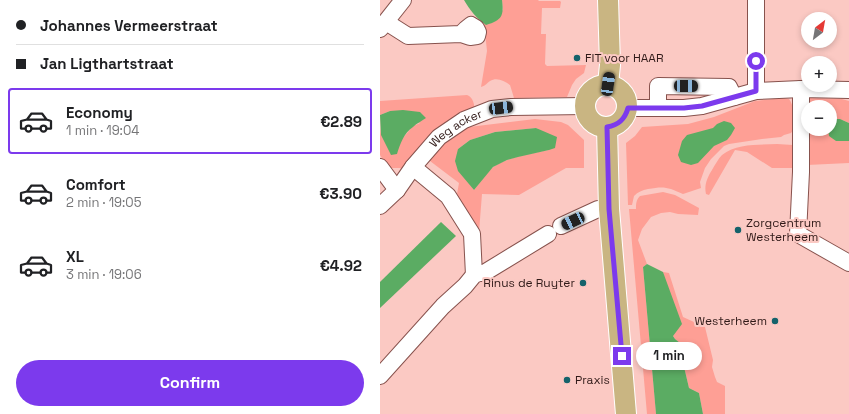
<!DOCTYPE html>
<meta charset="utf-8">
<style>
body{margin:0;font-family:"Space Grotesk",sans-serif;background:#f6f6f6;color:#202124;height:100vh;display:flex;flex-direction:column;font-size:15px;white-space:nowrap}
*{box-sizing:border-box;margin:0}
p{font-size:13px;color:#757577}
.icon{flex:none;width:22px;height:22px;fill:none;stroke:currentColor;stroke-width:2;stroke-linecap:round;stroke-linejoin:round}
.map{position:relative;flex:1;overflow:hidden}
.drawer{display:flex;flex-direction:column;background:#fff;width:380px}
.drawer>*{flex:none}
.top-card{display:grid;align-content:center;height:88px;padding:0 16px;background:#fff}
.needle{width:26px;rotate:31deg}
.fabs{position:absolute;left:421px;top:12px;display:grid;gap:8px}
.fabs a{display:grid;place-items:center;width:36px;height:36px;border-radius:50%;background:#fff;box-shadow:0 2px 6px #0003;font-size:20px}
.end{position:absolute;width:18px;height:18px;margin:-9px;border:5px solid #7c3aed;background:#fff;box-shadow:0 0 0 2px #fff}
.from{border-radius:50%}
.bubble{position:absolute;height:28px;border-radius:14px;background:#fff;box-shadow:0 2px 6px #0003;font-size:13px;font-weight:700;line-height:28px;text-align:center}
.car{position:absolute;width:12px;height:24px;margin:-12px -6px;border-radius:5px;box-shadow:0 0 3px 1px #0007;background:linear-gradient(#222 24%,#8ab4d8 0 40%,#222 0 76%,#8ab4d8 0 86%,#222 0)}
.top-card b{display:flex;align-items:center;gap:14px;height:38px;font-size:15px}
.top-card b+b{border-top:1px solid #e0e0e0}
.top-card i{width:10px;height:10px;background:#202124}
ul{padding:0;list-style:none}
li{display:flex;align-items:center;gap:12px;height:66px;margin:0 8px 6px;padding:0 8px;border:2px solid transparent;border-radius:4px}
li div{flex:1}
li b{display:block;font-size:15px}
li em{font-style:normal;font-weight:700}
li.selected{border-color:#7c3aed}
li>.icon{width:36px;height:36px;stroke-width:1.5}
.action{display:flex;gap:8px;margin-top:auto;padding:8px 16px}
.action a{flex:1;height:46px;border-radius:24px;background:#7c3aed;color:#fff;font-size:16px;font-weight:700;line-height:46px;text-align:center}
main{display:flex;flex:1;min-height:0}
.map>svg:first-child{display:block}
.green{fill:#fe9f95;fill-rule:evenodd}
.water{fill:#5bac63}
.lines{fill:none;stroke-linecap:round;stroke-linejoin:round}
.minor-casing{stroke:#87524d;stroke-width:18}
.major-casing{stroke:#fff;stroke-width:22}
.minor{stroke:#fff;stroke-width:16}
.major{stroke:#c9b582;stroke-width:20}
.route{stroke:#7c3aed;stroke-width:5}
.poi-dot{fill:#14626b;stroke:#fbc9c3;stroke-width:1.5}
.labels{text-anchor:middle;stroke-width:4;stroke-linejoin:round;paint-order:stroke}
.poi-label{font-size:12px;fill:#301a18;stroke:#fbc9c3;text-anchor:start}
.street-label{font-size:12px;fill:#301a18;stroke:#fbc9c3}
</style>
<main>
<section class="drawer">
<div class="top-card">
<b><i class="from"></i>Johannes Vermeerstraat</b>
<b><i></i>Jan Ligthartstraat</b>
</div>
<ul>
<li class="selected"><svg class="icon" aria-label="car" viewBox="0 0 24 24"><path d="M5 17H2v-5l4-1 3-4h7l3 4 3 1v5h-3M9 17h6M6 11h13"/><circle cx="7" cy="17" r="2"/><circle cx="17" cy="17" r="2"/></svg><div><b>Economy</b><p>1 min · 19:04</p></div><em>€2.89</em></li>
<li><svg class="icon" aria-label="car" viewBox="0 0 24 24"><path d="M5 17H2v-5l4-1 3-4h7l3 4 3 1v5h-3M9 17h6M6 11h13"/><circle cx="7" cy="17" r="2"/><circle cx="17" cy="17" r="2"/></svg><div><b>Comfort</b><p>2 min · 19:05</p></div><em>€3.90</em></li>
<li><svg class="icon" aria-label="car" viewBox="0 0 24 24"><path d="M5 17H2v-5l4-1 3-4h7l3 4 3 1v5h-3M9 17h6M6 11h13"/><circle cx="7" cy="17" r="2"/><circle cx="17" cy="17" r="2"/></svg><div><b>XL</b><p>3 min · 19:06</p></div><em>€4.92</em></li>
</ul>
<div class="action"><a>Confirm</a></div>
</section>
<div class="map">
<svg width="469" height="414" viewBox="0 0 469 414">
<rect width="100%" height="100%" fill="#fbc9c3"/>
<g class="green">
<path d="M122 0H158L159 1H180L181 2 180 8H162L161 34H166L165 64 167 66 206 65 204 73 196 79 192 85 187 97 134 98 130 85C124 81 117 77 110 81 106 84 105 86 101 87L107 51 104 23 106 24 123 10Z"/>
<path d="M87 95C93 97 95 105 94 110L24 171 20 168H8L0 155V128L1 135 22 139 33 126 40 123 10 111 0 115V101Z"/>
<path d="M402 98 409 99C415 107 414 119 414 129L411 133 404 135 401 137 382 139 349 144 344 146 331 159 325 168 320 182 321 188 303 194C288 187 284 186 268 189 262 190 258 192 254 196L252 205H248L246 143 255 136 262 127 308 124 334 117 375 101Z"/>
<path d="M430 98 462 99 469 101V123C463 120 456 117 450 121V107H430Z"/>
<path d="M155 119 181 122 188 125 204 140V168H186L139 195 102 194 99 232 77 194 79 183 50 161 49 157 66 139 89 127ZM157 128 169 150C153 153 124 158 112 168 105 174 100 183 94 190L89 183 78 149 90 140 115 132Z"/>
<polygon points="429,129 448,129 447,130 456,141 469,141 469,163 427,165"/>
<path d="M397 144 413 145 414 166 413 168H392L367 152 355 150 329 195 326 194C324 185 327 178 332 170 335 165 338 159 342 155 357 143 380 145 397 144Z"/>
<path d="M283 192 295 195 319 208 318 215 298 214 290 212 281 213 271 217 262 229 258 240 267 264 263 267 276 414H267L249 209H256C256 204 256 200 260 196Z"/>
<polygon points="283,272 289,273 303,317 325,327 333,360 332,367 335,377 337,382 345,386 345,414 323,414 319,393 309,388 305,371 301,356 304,347 295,339 293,336"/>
</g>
<g class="water">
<path d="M84 0H122C124 16 122 20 106 25 96 18 90 10 84 0Z"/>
<path d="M23 110 40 112 46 118C42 121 37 123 33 127 24 133 20 144 17 154L11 155 1 135 0 115 10 111Z"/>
<polygon points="453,119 460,119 469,123 469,141 456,141 449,136 448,129 450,129 450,121"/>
<polygon points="344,121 351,123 355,128 351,135 347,140 334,146 318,163 311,165 301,162 298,155 302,141 307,135 333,128 337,124"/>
<polygon points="156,128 177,137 175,148 169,150 138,157 127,160 113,167 94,190 78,171 75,161 78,149 90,140 115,132"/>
<polygon points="61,222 76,236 0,308 0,282"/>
<polygon points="267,264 283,272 302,324 293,336 295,339 305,347 301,356 305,371 309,388 319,393 323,414 276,414 263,267"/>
</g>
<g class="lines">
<defs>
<g id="minor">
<polyline points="376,0 376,91"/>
<polyline points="6,22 28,36 81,34 86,29 91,25 96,28 98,32 97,36 90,37 81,34"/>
<polyline points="0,29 23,0"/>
<polyline points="421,89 421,172 418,234 469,263"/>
<polyline points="278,107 278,86 349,87 354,97"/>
<polyline points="248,108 304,108 322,106 376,91 421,89 469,90"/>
<polyline points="0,167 17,190"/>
<polyline points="33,167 68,196 92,234 94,275"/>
<path id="s1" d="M0 206 17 190 33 167 59 137 84 120 112 109 131 107 205 106"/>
<polyline points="181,226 218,209 229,209"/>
<polyline points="0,376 63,306 85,286 94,275 99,273 104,273 168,234"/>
</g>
<g id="major">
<polyline points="228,84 230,65 228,0"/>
<circle cx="226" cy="106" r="21"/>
<polyline points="227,127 229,209 246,414"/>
</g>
</defs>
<use href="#minor" class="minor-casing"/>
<use href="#major" class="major-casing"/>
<use href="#minor" class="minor"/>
<use href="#major" class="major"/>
</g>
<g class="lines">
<path class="route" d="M242 356 229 209 227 127C239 125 245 119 248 108H304L322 106 376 91V61"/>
</g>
<g class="poi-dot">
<circle cx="197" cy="58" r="4"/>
<circle cx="358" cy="230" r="4"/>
<circle cx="203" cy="283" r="4"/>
<circle cx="395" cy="321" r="4"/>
<circle cx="187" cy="380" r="4"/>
</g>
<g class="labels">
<g class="poi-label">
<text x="205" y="62">FIT voor HAAR</text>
<text x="366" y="227">Zorgcentrum<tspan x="366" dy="14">Westerheem</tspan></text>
<text x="195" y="287" text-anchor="end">Rinus de Ruyter</text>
<text x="387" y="325" text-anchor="end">Westerheem</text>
<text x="195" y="384">Praxis</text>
</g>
<g class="street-label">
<text dy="4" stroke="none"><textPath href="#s1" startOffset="110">Weg acker</textPath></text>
</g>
</g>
</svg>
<div class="fabs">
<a><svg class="needle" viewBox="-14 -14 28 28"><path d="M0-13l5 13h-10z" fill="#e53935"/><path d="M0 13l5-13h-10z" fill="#757577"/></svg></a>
<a>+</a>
<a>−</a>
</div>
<i class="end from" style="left:376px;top:61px"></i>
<i class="end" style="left:242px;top:356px"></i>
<div class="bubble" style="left:256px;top:342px;width:66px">1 min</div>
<i class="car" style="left:228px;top:84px;rotate:8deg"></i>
<i class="car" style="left:306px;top:86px;rotate:91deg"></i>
<i class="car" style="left:121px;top:108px;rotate:83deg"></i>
<i class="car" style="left:193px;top:221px;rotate:245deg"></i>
</div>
</main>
